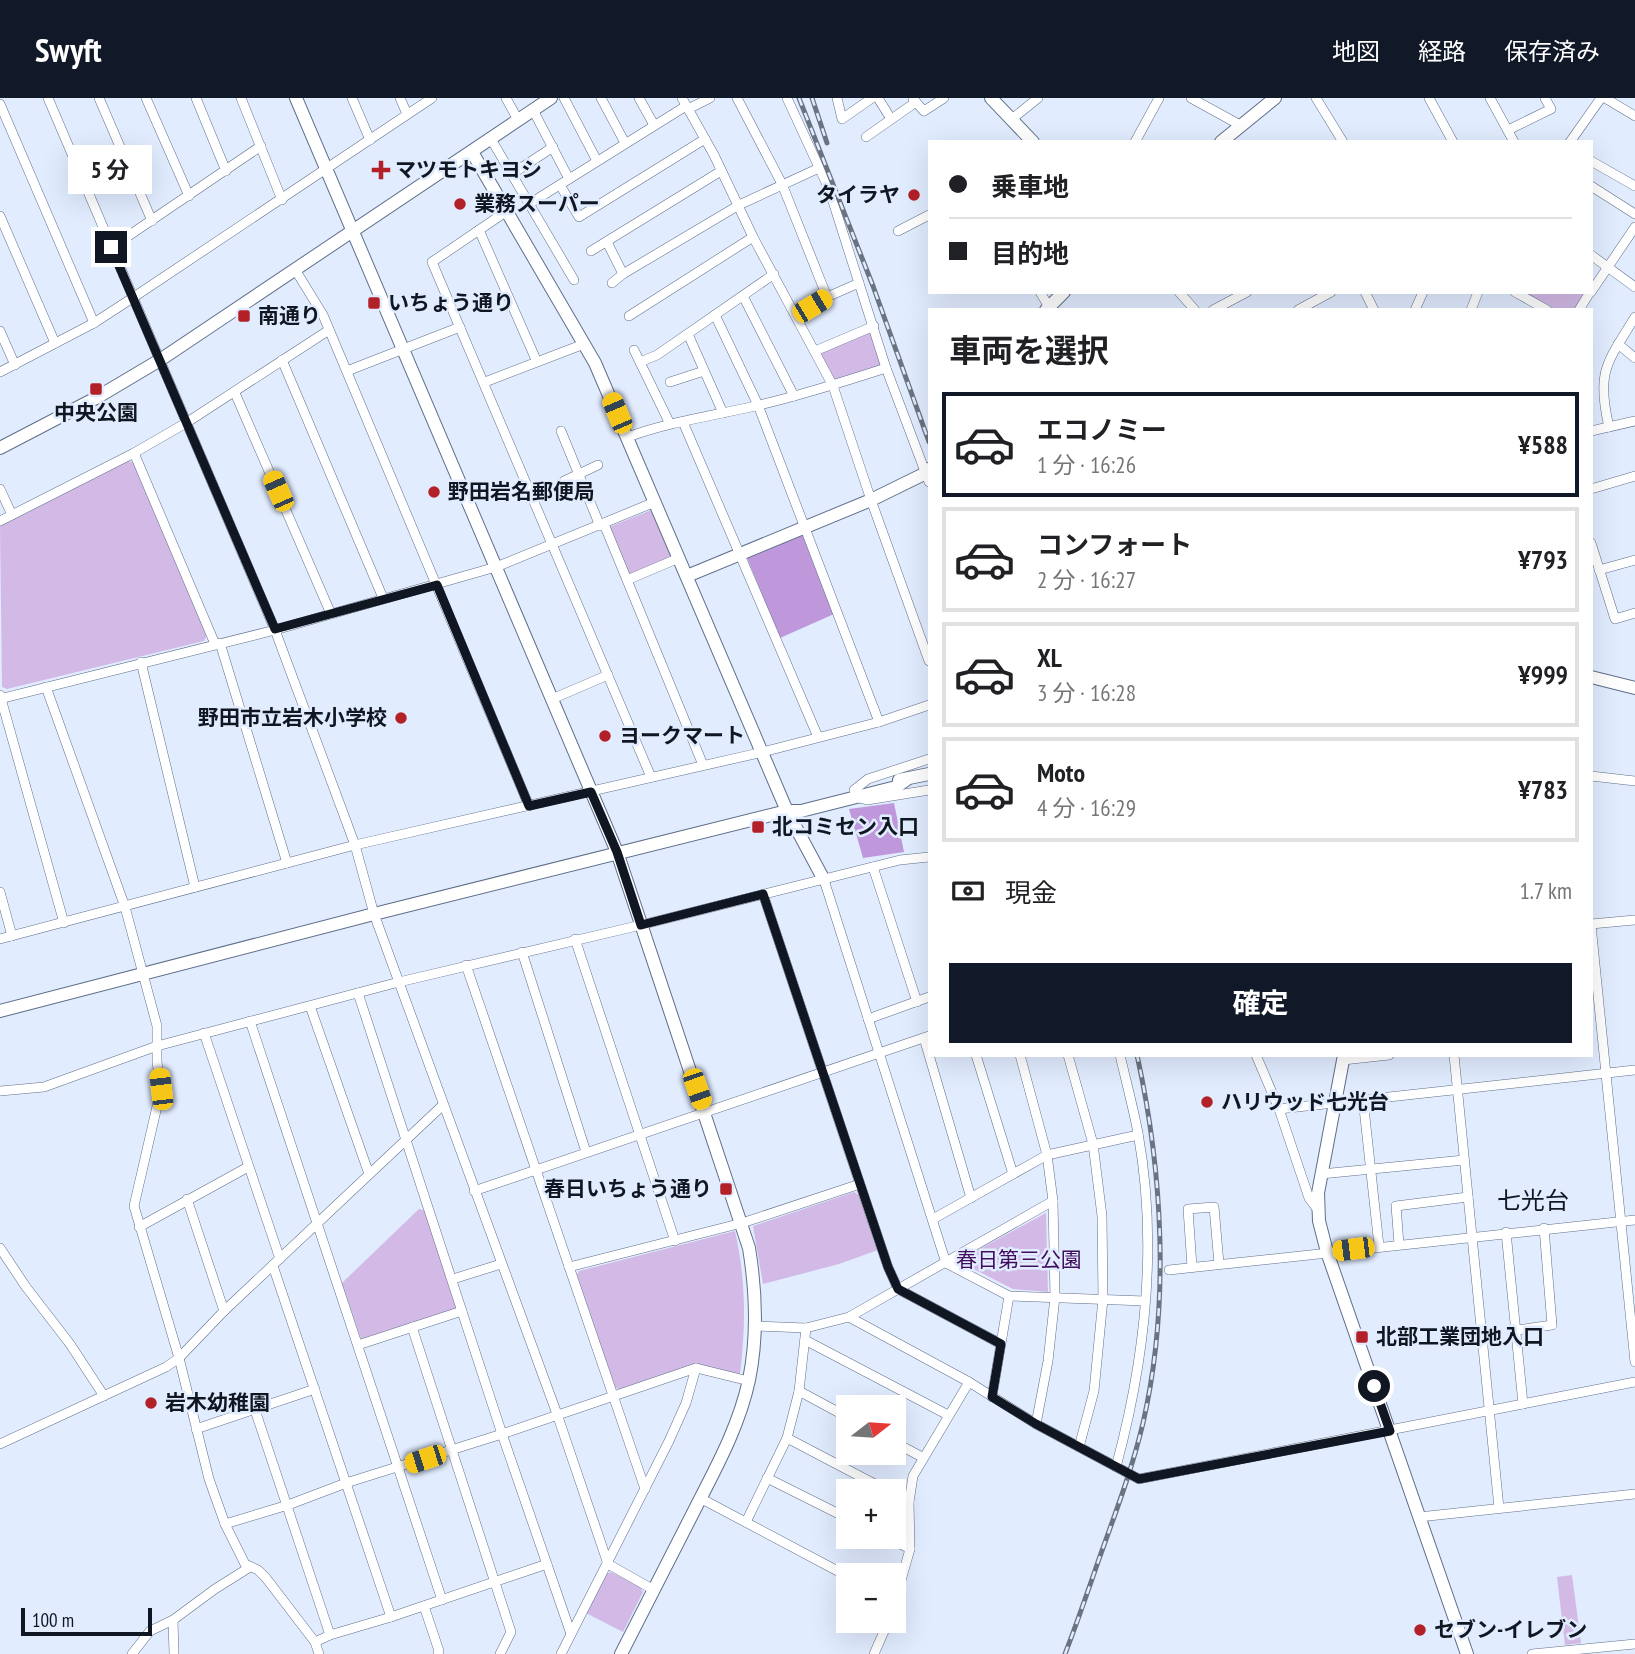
<!DOCTYPE html>
<html lang="ja">
<meta charset="utf-8">
<style>
body{margin:0;font-family:"PT Sans Narrow","Noto Sans JP",sans-serif;background:#f2f2f2;color:#202124;height:100vh;display:flex;flex-direction:column;font-size:26px;white-space:nowrap}
*{box-sizing:border-box;margin:0}
p{font-size:23px;color:#757577}
.icon{flex:none;width:38px;height:38px;fill:none;stroke:currentColor;stroke-width:2;stroke-linecap:round;stroke-linejoin:round}
.map{position:relative;flex:1;overflow:hidden}
.details{position:absolute;left:928px;top:210px;width:665px;height:749px;display:flex;flex-direction:column;background:#fff;border-radius:0px;box-shadow:0 7px 28px #0002}
.details>*{flex:none}
.hud{position:absolute;left:928px;top:42px;width:665px;height:154px;border-radius:0px;box-shadow:0 7px 28px #0002;display:grid;align-content:center;height:154px;padding:0 21px;background:#fff}
.needle{width:46px;rotate:73deg}
.fabs{position:absolute;left:836px;top:1297px;display:grid;gap:14px}
.fabs a{display:grid;place-items:center;width:70px;height:70px;border-radius:0px;background:#fff;box-shadow:0 7px 28px #0002;font-size:35px}
.scale{position:absolute;left:21px;bottom:18px;width:131px;box-sizing:border-box;padding-left:7px;border:4px solid #111722;border-top:0;font-size:19px;line-height:24px;white-space:nowrap;color:#111722;-webkit-text-stroke:5px #e1ecff;paint-order:stroke}
.end{position:absolute;width:32px;height:32px;margin:-16px;border:9px solid #111722;background:#fff;box-shadow:0 0 0 4px #fff}
.from{border-radius:50%}
.bubble{position:absolute;height:49px;border-radius:0px;background:#fff;box-shadow:0 7px 28px #0002;font-size:23px;font-weight:700;line-height:49px;text-align:center}
.car{position:absolute;width:21px;height:42px;margin:-21px -10px;border-radius:9px;box-shadow:0 0 5px 2px #0007;background:linear-gradient(#f5c518 24%,#345 0 40%,#f5c518 0 76%,#345 0 86%,#f5c518 0)}
.hud b{display:flex;align-items:center;gap:24px;height:66px;font-size:26px}
.hud b+b{border-top:2px solid #e0e0e0}
.hud i{width:18px;height:18px;background:#202124}
ul{padding:0;list-style:none}
li{display:flex;align-items:center;gap:21px;height:105px;margin:0 14px 10px;padding:0 7px;border:4px solid #e0e0e0;border-radius:0px}
li div{flex:1}
li b{display:block;font-size:26px}
li em{font-style:normal;font-weight:700}
li.on{border-color:#111827}
li>.icon{width:63px;height:63px;stroke-width:1.5}
h2{padding:0 21px;font-size:32px;line-height:84px}
.pay{display:flex;align-items:center;gap:18px;height:77px;padding:0 21px;font-size:26px}
.pay p{margin-inline-start:auto}
.cta{display:flex;gap:14px;margin-top:auto;padding:14px 21px}
.cta a{flex:1;height:80px;border-radius:0px;background:#111827;color:#fff;font-size:28px;font-weight:700;line-height:80px;text-align:center}
header{display:flex;align-items:center;gap:42px;box-sizing:border-box;height:98px;padding:0 35px;background:#111827;color:#fff}
header strong{font-size:33px}
nav{display:flex;gap:38px;margin-inline-start:auto;font-size:24px}
.map>svg:first-child{display:block}
.green{fill:#d2b9e6}
.forest{fill:#be98da}
.lines{fill:none;stroke-linecap:round;stroke-linejoin:round}
.minor-casing{stroke:#5f6f8a;stroke-width:10}
.tertiary-casing{stroke:#5f6f8a;stroke-width:14}
.minor{stroke:#fff;stroke-width:9}
.tertiary{stroke:#fff;stroke-width:12}
.rail-casing{stroke:#6a7381;stroke-width:5}
.rail{stroke:#e1ecff;stroke-width:2.5;stroke-dasharray:8;stroke-linecap:butt}
.route{stroke:#111722;stroke-width:9}
.poi-dot{fill:#b22127;stroke:#e1ecff;stroke-width:2.5}
.labels{text-anchor:middle;stroke-width:5;stroke-linejoin:round;paint-order:stroke}
.poi-label{font-size:21px;font-weight:bold;fill:#111722;stroke:#e1ecff;text-anchor:start}
.park-label{font-size:21px;fill:#410d5d;stroke:#e1ecff}
.quarter-label{font-size:24px;fill:#111722;stroke:#e1ecff}
</style>
<header>
<strong>Swyft</strong>
<nav><a>地図</a><a>経路</a><a>保存済み</a></nav>
</header>
<div class="map">
<svg width="1635" height="1556" viewBox="0 0 1635 1556">
<rect width="100%" height="100%" fill="#e1ecff"/>
<g class="green">
<polygon points="1524,194 1585,194 1574,212 1555,212"/>
<polygon points="872,232 882,268 835,284 819,253"/>
<polygon points="128,363 135,365 207,537 204,543 7,591 2,589 0,427"/>
<polygon points="654,411 674,459 630,478 609,429"/>
<polygon points="854,1094 859,1097 878,1152 839,1166 763,1186 753,1128"/>
<polygon points="419,1111 426,1113 458,1210 361,1241 342,1185"/>
<polygon points="1046,1115 1048,1194 1013,1191 958,1163"/>
<path d="M735 1133C746 1182 746 1227 740 1276L693 1267 621 1292 614 1289 577 1177 579 1173Z"/>
<polygon points="611,1474 640,1489 643,1494 623,1534 586,1515 606,1476"/>
<polygon points="1572,1477 1581,1545 1565,1547 1557,1479"/>
</g>
<g class="forest">
<polygon points="802,435 834,516 780,540 746,457"/>
<polygon points="894,705 904,754 863,760 849,711"/>
</g>
<g class="lines">
<defs>
<g id="minor">
<polyline points="48,0 275,532 355,747 374,816 557,1316 608,1466 654,1492"/>
<polyline points="99,0 152,123"/>
<polyline points="146,0 189,98"/>
<polyline points="196,0 226,73"/>
<polyline points="241,0 282,102"/>
<polyline points="352,0 370,42"/>
<polyline points="400,0 407,16"/>
<polyline points="506,0 518,22"/>
<polyline points="564,0 597,63"/>
<polyline points="601,0 625,45"/>
<polyline points="639,0 654,27"/>
<polyline points="682,0 714,57 753,139 833,288 871,402 929,563"/>
<polyline points="737,0 782,86 827,199"/>
<polyline points="787,0 829,91 886,270 929,384"/>
<polyline points="837,0 842,21 872,0"/>
<polyline points="878,0 891,21"/>
<polyline points="1191,0 1240,27"/>
<polyline points="1316,0 1343,44"/>
<polyline points="1429,0 1453,44"/>
<polyline points="1490,0 1514,44"/>
<polyline points="1605,0 1635,18"/>
<polyline points="913,1 924,13 944,0"/>
<polyline points="0,6 94,225"/>
<polyline points="688,11 710,0"/>
<polyline points="533,12 569,81"/>
<polyline points="1012,21 1038,0"/>
<polyline points="1508,32 1551,11 1545,0"/>
<polyline points="866,39 916,4"/>
<polyline points="491,41 574,182"/>
<polyline points="1135,44 1159,0"/>
<polyline points="1570,44 1601,0"/>
<polyline points="1591,63 1635,88"/>
<polyline points="512,76 553,49"/>
<polyline points="560,87 579,119 705,41"/>
<polyline points="1591,88 1635,116"/>
<polyline points="529,106 686,8"/>
<polyline points="507,113 432,164 651,679"/>
<polyline points="0,118 55,245"/>
<polyline points="479,132 537,264"/>
<polyline points="898,133 929,117"/>
<polyline points="607,144 623,176"/>
<polyline points="112,149 261,48"/>
<polyline points="591,153 721,73"/>
<polyline points="1591,157 1635,189"/>
<polyline points="296,173 323,217 529,708"/>
<polyline points="612,185 623,176 739,107 819,70"/>
<polyline points="1040,194 1049,209"/>
<polyline points="1179,194 1195,212"/>
<polyline points="1365,194 1374,212"/>
<polyline points="1515,194 1547,212"/>
<polyline points="1591,194 1635,129"/>
<polyline points="743,198 794,298"/>
<polyline points="1213,212 1247,194"/>
<polyline points="1298,212 1331,194"/>
<polyline points="1415,212 1423,194"/>
<polyline points="1471,212 1478,194"/>
<polyline points="1579,212 1590,194"/>
<polyline points="715,217 758,307 879,624"/>
<polyline points="796,217 827,199 859,185"/>
<polyline points="629,218 753,139"/>
<polyline points="0,233 15,267"/>
<polyline points="688,236 723,315"/>
<polyline points="1618,246 1635,260"/>
<polyline points="634,252 670,326"/>
<polyline points="815,253 874,228"/>
<polyline points="282,262 383,500"/>
<polyline points="640,264 657,257 774,176"/>
<polyline points="347,273 460,229"/>
<polyline points="0,274 94,225 134,199 432,0"/>
<polyline points="485,284 584,246"/>
<polyline points="670,284 704,273"/>
<polyline points="235,295 331,516"/>
<polyline points="683,324 818,639"/>
<path d="M1609 329C1596 273 1607 265 1635 219"/>
<polyline points="561,333 600,428"/>
<polyline points="1591,333 1635,323"/>
<path d="M628 339C669 324 712 318 755 308 799 298 843 284 886 270"/>
<polyline points="134,355 215,546"/>
<polyline points="564,383 598,367"/>
<polyline points="0,391 12,417"/>
<polyline points="1591,391 1635,378"/>
<polyline points="0,423 134,355 186,325 329,232"/>
<polyline points="604,426 703,667"/>
<polyline points="1591,445 1615,521 1635,515"/>
<polyline points="1599,472 1635,462"/>
<polyline points="627,482 679,460"/>
<polyline points="220,545 287,765"/>
<polyline points="141,564 195,789"/>
<polyline points="46,589 125,809 157,928 157,964 161,991 134,1108 179,1260 209,1381 225,1426 245,1466 258,1472 266,1480 315,1544 319,1556"/>
<polyline points="0,597 64,825"/>
<polyline points="0,601 275,532 496,469 655,404"/>
<polyline points="552,601 608,577"/>
<polyline points="1591,678 1635,683"/>
<polyline points="854,692 868,681 929,661"/>
<polyline points="859,700 867,702 929,692"/>
<polyline points="873,769 917,904"/>
<polyline points="824,782 946,1165 1009,1198 1145,1203"/>
<polyline points="0,794 12,838"/>
<polyline points="763,796 860,1086 888,1169 898,1191 1001,1246"/>
<polyline points="1591,826 1635,822"/>
<polyline points="1591,827 1635,1264"/>
<polyline points="0,841 355,747 763,654 879,624 929,607"/>
<polyline points="575,841 675,1143"/>
<polyline points="522,854 586,1054"/>
<polyline points="466,867 645,1391"/>
<polyline points="358,895 502,1336 571,1536"/>
<polyline points="310,908 369,1076"/>
<polyline points="868,921 929,899"/>
<polyline points="250,923 442,1502"/>
<polyline points="204,935 280,1161"/>
<polyline points="924,940 971,1100"/>
<polyline points="976,957 1013,1076"/>
<polyline points="1020,957 1047,1057 1053,1103 1055,1199 1048,1263 1036,1326"/>
<polyline points="1068,957 1093,1046 1102,1118 1103,1201 1094,1293 1079,1349"/>
<polyline points="1256,957 1279,1011 1309,1100 1318,1112"/>
<polyline points="1454,957 1499,1410"/>
<polyline points="1343,962 1389,957"/>
<polyline points="0,993 44,989 157,948 399,884 641,827 900,762 929,759"/>
<polyline points="1363,1001 1379,1148"/>
<polyline points="1279,1011 1635,972"/>
<polyline points="1321,1076 1464,1062"/>
<polyline points="474,1093 929,938"/>
<polyline points="187,1101 224,1213"/>
<polyline points="933,1121 1047,1057 1138,1037"/>
<polyline points="139,1129 248,1069"/>
<polyline points="1506,1134 1523,1306"/>
<polyline points="1399,1146 1396,1108 1468,1099"/>
<polyline points="0,1150 26,1189 70,1246 104,1298"/>
<polyline points="273,1168 391,1519"/>
<polyline points="569,1169 742,1125 860,1086"/>
<polyline points="1192,1169 1188,1111 1214,1109 1219,1166"/>
<polyline points="1169,1172 1635,1122"/>
<polyline points="453,1181 501,1166"/>
<polyline points="849,1219 969,1284 1036,1326 1139,1381 1635,1284"/>
<polyline points="755,1228 806,1230 849,1219 1053,1103"/>
<polyline points="412,1229 511,1534 500,1556"/>
<polyline points="1517,1232 1552,1227 1544,1130"/>
<polyline points="805,1242 948,1317"/>
<polyline points="358,1247 462,1213"/>
<polyline points="799,1293 849,1320"/>
<polyline points="992,1299 1009,1198"/>
<polyline points="255,1312 330,1537"/>
<polyline points="196,1331 315,1291"/>
<polyline points="787,1340 888,1393"/>
<polyline points="894,1344 922,1359"/>
<polyline points="0,1346 166,1269 179,1260 224,1213 443,1007"/>
<path d="M1116 1369C1145 1262 1158 1146 1138 1035 1133 1009 1126 983 1120 957"/>
<polyline points="767,1380 849,1421"/>
<polyline points="894,1396 909,1404"/>
<polyline points="700,1400 849,1479"/>
<polyline points="1419,1419 1635,1396"/>
<polyline points="746,1424 787,1340 799,1293 806,1230"/>
<polyline points="225,1426 288,1407 346,1385 502,1336 696,1270 749,1283"/>
<polyline points="885,1438 910,1451"/>
<polyline points="894,1507 910,1451 909,1404 913,1378 969,1284"/>
<polyline points="424,1508 439,1553 438,1556"/>
<polyline points="173,1522 174,1556"/>
<polyline points="315,1544 330,1537 391,1519 547,1466"/>
<polyline points="132,1556 150,1533 173,1522 215,1491 250,1469"/>
<polyline points="561,1556 669,1343 686,1305 696,1270"/>
<polyline points="874,1556 889,1522"/>
<polyline points="1532,1556 1635,1546"/>
</g>
<g id="tertiary">
<path d="M296 0 617 754 749 1150C756 1193 758 1238 749 1282 739 1328 717 1368 696 1409 671 1458 646 1507 621 1556"/>
<polyline points="991,0 1033,44"/>
<polyline points="1221,44 1275,0"/>
<polyline points="472,54 595,265 787,713 824,782"/>
<polyline points="1046,212 1064,194"/>
<polyline points="0,350 96,300 160,262 551,0"/>
<polyline points="687,478 871,402 926,375 929,371"/>
<polyline points="1591,579 1635,590"/>
<polyline points="899,682 929,676"/>
<polyline points="0,913 374,816 787,713 801,713 896,689 906,682"/>
<polyline points="1344,957 1318,1095 1319,1123 1327,1154 1467,1556"/>
</g>
</defs>
<use href="#minor" class="minor-casing"/>
<use href="#tertiary" class="tertiary-casing"/>
<use href="#minor" class="minor"/>
<use href="#tertiary" class="tertiary"/>
<defs>
<g id="rail">
<polyline points="799,0 873,188 929,344"/>
<polyline points="812,0 827,45"/>
<path d="M1065 1556C1077 1525 1088 1493 1099 1461 1115 1416 1132 1372 1143 1325 1170 1207 1163 1075 1137 957"/>
</g>
</defs>
<use href="#rail" class="rail-casing"/>
<use href="#rail" class="rail"/>
</g>
<g class="lines">
<polyline class="route" points="111,149 275,531 437,487 529,708 591,694 617,754 641,827 763,796 888,1169 898,1191 1001,1246 992,1299 1036,1326 1139,1381 1390,1333 1374,1288"/>
</g>
<g class="poi-dot">
<path d="M377.5 61.5h7v7h7v7h-7v7h-7v-7h-7v-7h7z"/>
<circle cx="914" cy="97" r="7"/>
<circle cx="460" cy="106" r="7"/>
<rect x="367" y="198" width="14" height="14" rx="3.5"/>
<rect x="237" y="211" width="14" height="14" rx="3.5"/>
<rect x="89" y="284" width="14" height="14" rx="3.5"/>
<circle cx="434" cy="394" r="7"/>
<circle cx="401" cy="620" r="7"/>
<circle cx="605" cy="638" r="7"/>
<rect x="751" y="722" width="14" height="14" rx="3.5"/>
<circle cx="1207" cy="1004" r="7"/>
<rect x="719" y="1084" width="14" height="14" rx="3.5"/>
<rect x="1355" y="1232" width="14" height="14" rx="3.5"/>
<circle cx="151" cy="1305" r="7"/>
<circle cx="1420" cy="1532" r="7"/>
</g>
<g class="labels">
<g class="poi-label">
<text x="395" y="79">マツモトキヨシ</text>
<text x="900" y="104" text-anchor="end">タイラヤ</text>
<text x="474" y="113">業務スーパー</text>
<text x="388" y="212">いちょう通り</text>
<text x="258" y="225">南通り</text>
<text x="96" y="322" text-anchor="middle">中央公園</text>
<text x="448" y="401">野田岩名郵便局</text>
<text x="387" y="627" text-anchor="end">野田市立岩木小学校</text>
<text x="619" y="645">ヨークマート</text>
<text x="772" y="736">北コミセン入口</text>
<text x="1221" y="1011">ハリウッド七光台</text>
<text x="712" y="1098" text-anchor="end">春日いちょう通り</text>
<text x="1376" y="1246">北部工業団地入口</text>
<text x="165" y="1312">岩木幼稚園</text>
<text x="1434" y="1539">セブン-イレブン</text>
</g>
<g class="park-label">
<text x="1019" y="1169">春日第三公園</text>
</g>
<g class="quarter-label">
<text x="1533" y="1111">七光台</text>
</g>
</g>
</svg>
<div class="fabs">
<a><svg class="needle" viewBox="-14 -14 28 28"><path d="M0-13l5 13h-10z" fill="#e53935"/><path d="M0 13l5-13h-10z" fill="#757577"/></svg></a>
<a>+</a>
<a>−</a>
</div>
<div class="scale">100 m</div>
<i class="end from" style="left:1374px;top:1288px"></i>
<i class="end" style="left:111px;top:149px"></i>
<div class="bubble" style="left:68px;top:47px;width:84px">5 分</div>
<i class="car" style="left:812px;top:208px;rotate:59deg"></i>
<i class="car" style="left:617px;top:315px;rotate:337deg"></i>
<i class="car" style="left:278px;top:393px;rotate:336deg"></i>
<i class="car" style="left:161px;top:991px;rotate:353deg"></i>
<i class="car" style="left:697px;top:991px;rotate:161deg"></i>
<i class="car" style="left:1353px;top:1151px;rotate:263deg"></i>
<i class="car" style="left:425px;top:1361px;rotate:252deg"></i>
<div class="hud">
<b><i class="from"></i>乗車地</b>
<b><i></i>目的地</b>
</div>
<section class="details">
<h2>車両を選択</h2>
<ul>
<li class="on"><svg class="icon" aria-label="car" viewBox="0 0 24 24"><path d="M5 17H2v-5l4-1 3-4h7l3 4 3 1v5h-3M9 17h6M6 11h13"/><circle cx="7" cy="17" r="2"/><circle cx="17" cy="17" r="2"/></svg><div><b>エコノミー</b><p>1 分 · 16:26</p></div><em>¥588</em></li>
<li><svg class="icon" aria-label="car" viewBox="0 0 24 24"><path d="M5 17H2v-5l4-1 3-4h7l3 4 3 1v5h-3M9 17h6M6 11h13"/><circle cx="7" cy="17" r="2"/><circle cx="17" cy="17" r="2"/></svg><div><b>コンフォート</b><p>2 分 · 16:27</p></div><em>¥793</em></li>
<li><svg class="icon" aria-label="car" viewBox="0 0 24 24"><path d="M5 17H2v-5l4-1 3-4h7l3 4 3 1v5h-3M9 17h6M6 11h13"/><circle cx="7" cy="17" r="2"/><circle cx="17" cy="17" r="2"/></svg><div><b>XL</b><p>3 分 · 16:28</p></div><em>¥999</em></li>
<li><svg class="icon" aria-label="car" viewBox="0 0 24 24"><path d="M5 17H2v-5l4-1 3-4h7l3 4 3 1v5h-3M9 17h6M6 11h13"/><circle cx="7" cy="17" r="2"/><circle cx="17" cy="17" r="2"/></svg><div><b>Moto</b><p>4 分 · 16:29</p></div><em>¥783</em></li>
</ul>
<div class="pay"><svg class="icon" aria-label="cash" viewBox="0 0 24 24"><path d="M3 7h18v10H3z"/><circle cx="12" cy="12" r="2"/></svg>現金<p>1.7 km</p></div>
<div class="cta"><a>確定</a></div>
</section>
</div>
